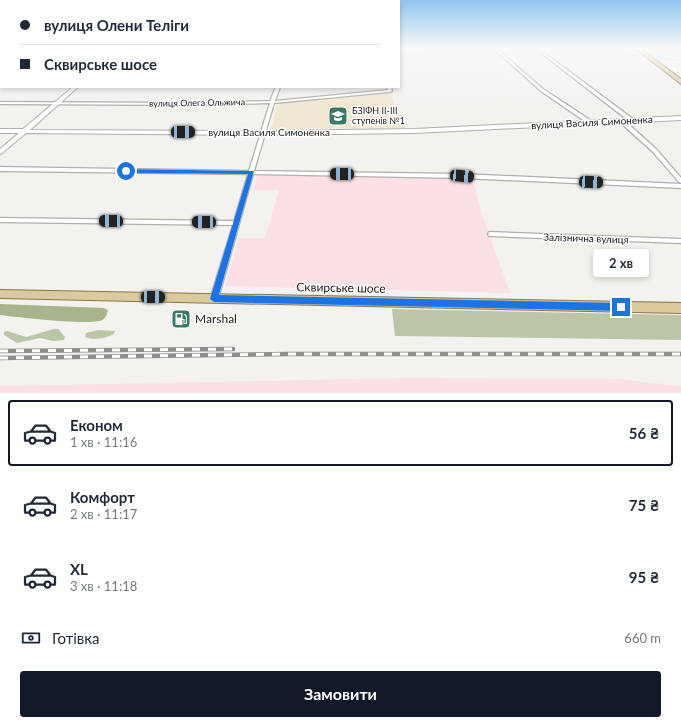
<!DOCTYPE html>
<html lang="uk">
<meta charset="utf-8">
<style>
body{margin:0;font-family:Lato,sans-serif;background:#f2f2f3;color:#1f2937;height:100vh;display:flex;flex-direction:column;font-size:15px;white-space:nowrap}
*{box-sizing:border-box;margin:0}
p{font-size:13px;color:#747a83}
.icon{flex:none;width:22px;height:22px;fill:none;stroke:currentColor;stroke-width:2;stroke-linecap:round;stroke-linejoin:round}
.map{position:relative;height:393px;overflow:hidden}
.side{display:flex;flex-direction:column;background:#fff;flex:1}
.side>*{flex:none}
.guide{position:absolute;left:0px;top:0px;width:400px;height:88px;box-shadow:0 2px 6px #0003;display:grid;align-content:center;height:88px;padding:0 20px;background:#fff}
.end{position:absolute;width:18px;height:18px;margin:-9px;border:5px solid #1a73e8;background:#fff;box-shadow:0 0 0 2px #fff}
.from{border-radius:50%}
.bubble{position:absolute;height:28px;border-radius:4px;background:#fff;box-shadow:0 2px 6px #0003;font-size:13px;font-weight:700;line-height:28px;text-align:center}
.car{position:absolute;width:12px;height:24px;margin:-12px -6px;border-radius:5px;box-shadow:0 0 3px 1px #0007;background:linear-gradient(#222 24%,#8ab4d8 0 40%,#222 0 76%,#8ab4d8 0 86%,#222 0)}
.guide b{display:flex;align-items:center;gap:14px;height:38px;font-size:15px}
.guide b+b{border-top:1px solid #e0e1e3}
.guide i{width:10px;height:10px;background:#1f2937}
ul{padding:7px 0 0;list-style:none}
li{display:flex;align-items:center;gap:12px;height:66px;margin:0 8px 6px;padding:0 12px;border:2px solid transparent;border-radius:4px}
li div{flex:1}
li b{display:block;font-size:15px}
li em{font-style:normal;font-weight:700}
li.active{border-color:#111827}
li>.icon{width:36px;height:36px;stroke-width:1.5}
.pay{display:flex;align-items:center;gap:10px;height:44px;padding:0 20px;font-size:15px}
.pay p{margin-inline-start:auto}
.button{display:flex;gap:8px;margin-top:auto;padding:8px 20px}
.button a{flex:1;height:46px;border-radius:4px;background:#111827;color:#fff;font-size:16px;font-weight:700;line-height:46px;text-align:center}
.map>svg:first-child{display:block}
.industrial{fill:#fbe1e5}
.education{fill:#f1e8d2}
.green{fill:#bcc6a7}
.forest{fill:#a8b58a}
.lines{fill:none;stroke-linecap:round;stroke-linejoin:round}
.stream{stroke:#aee0f8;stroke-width:1.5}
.minor-casing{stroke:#b1afac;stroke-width:2.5}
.tertiary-casing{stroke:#b1afac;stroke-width:2}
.primary-casing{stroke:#8a7747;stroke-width:2}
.minor{fill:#fff;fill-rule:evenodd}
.tertiary{fill:#fff;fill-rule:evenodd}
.primary{fill:#daca9d;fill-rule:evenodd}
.rail-casing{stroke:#8e8d8b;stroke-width:4.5}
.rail{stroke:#fff;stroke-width:3;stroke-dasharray:8;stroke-linecap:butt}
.route{fill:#1a73e8}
.labels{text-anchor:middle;stroke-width:3;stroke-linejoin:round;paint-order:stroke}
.far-street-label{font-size:9px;fill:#222120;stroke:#fff}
.far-poi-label{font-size:9px;fill:#222120;stroke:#fff;text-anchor:start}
.street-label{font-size:10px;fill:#222120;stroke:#fff}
.near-street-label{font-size:12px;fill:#222120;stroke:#fff}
.near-poi-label{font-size:12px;fill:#222120;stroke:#fff;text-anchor:start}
</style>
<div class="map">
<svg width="681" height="393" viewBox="0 0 681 393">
<rect width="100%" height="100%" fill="#f4f2ef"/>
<g class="industrial">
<polygon points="418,49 446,49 420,57 399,59 399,53 412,52"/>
<polygon points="258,174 471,177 485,223 510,293 225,286 239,238 265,238 279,190 253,190"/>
<polygon points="407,378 619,379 681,386 681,393 0,393 0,386"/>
</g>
<polygon class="education" points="390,94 406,128 271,129 278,103"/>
<g class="green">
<polygon points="392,309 681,315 681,340 395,336"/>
<polygon points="54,329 58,329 65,337 64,340 53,341 40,338 17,343 4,335 4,332 7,331 26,337"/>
<path d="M98 330 115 331 114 334C106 338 94 341 85 337L86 333Z"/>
</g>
<path class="forest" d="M0 304 104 308 108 310C107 314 106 318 102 320 91 326 17 317 0 315Z"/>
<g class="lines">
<g class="stream">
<polyline points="630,55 638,56"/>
<polyline points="653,56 681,61"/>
</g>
<defs>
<g id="minor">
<polygon points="494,49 497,49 543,89 593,122 593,124 589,124 541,91"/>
<polygon points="536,49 539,49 633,119 633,121 629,121"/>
<rect x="0" y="76" width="1" height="2"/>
<polygon points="276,87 280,87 275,101 388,90 387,87 391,87 392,91 390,92 274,103 254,171 462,174 681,184 681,188 462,178 253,174 218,299 217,301 214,302 211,301 210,299 233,225 0,222 0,218 234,221 248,174 0,171 0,167 249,171 270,103 193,105 0,104 0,102 193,103 270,101"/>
<polygon points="620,120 624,120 657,150 681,178 681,183 679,182 653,152 620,122"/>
<polygon points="489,232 491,232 681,239 681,243 491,236 489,236 488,234"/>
</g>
<polygon id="tertiary" points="73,87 78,87 30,130 263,131 415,129 681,116 681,120 415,133 263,135 26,133 2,153 0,154 0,149 19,133 0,133 0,129 23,129"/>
<g id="primary">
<polygon points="636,49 641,49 681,79 681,84"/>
<polygon points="0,290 681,303 681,313 0,298"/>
</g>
</defs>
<use href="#minor" class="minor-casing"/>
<use href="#tertiary" class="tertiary-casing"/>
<use href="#primary" class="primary-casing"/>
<use href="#minor" class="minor"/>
<use href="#tertiary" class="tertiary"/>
<use href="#primary" class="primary"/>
<defs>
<g id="rail">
<polyline points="0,351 233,349"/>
<polyline points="0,358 288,354 681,354"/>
</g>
</defs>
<use href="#rail" class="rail-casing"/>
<use href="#rail" class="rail"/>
</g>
<linearGradient id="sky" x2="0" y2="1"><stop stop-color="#91c6ee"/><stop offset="0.47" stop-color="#faf9f8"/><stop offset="1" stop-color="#faf9f8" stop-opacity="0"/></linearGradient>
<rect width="681" height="104" fill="url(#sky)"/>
<polygon class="route" points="124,169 254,171 219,295 621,303 626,307 621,311 214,302 210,299 248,174 126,173 124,172"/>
<defs>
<symbol id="school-square" viewBox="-11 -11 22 22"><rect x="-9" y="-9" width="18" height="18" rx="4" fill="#3b7966" stroke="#fff"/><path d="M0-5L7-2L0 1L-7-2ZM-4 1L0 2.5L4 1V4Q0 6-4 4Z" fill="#fff"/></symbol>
<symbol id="fuel-square" viewBox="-11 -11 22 22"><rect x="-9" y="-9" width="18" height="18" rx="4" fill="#3b7966" stroke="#fff"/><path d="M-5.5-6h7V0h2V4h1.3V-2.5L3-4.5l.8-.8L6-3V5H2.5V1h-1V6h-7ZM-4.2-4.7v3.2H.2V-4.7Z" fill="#fff"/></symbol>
</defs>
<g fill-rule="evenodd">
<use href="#school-square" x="327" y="105" width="22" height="22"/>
<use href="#fuel-square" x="170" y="308" width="22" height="22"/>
</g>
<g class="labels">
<g class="far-street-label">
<text transform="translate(197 103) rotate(-1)" y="3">вулиця Олега Ольжича</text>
</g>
<g class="far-poi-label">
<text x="352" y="114">БЗІФН ІІ-ІІІ<tspan x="352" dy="10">ступенів №1</tspan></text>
</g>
<g class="street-label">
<text transform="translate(592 122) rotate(-3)" y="4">вулиця Василя Симоненка</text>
<text x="269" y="136">вулиця Василя Симоненка</text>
<text transform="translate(586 238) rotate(2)" y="4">Залізнична вулиця</text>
</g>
<g class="near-street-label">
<text transform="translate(341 288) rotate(1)" y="4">Сквирське шосе</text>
</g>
<g class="near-poi-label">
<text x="195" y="323">Marshal</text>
</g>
</g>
</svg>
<i class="end from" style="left:126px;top:171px"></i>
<i class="end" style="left:621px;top:307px"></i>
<div class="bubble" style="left:593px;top:249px;width:56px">2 хв</div>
<i class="car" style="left:183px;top:132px;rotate:90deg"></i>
<i class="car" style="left:342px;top:174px;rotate:271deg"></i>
<i class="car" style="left:462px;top:176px;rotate:95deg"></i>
<i class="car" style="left:591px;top:182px;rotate:93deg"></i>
<i class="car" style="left:111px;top:221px;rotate:271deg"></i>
<i class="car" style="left:204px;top:222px;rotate:271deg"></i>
<i class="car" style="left:153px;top:297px;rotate:91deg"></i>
<div class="guide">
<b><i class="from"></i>вулиця Олени Теліги</b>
<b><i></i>Сквирське шосе</b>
</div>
</div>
<section class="side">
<ul>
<li class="active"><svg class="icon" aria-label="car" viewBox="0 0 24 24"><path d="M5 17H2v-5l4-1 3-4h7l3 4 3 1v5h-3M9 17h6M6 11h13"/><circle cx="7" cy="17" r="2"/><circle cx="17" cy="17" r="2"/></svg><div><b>Економ</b><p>1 хв · 11:16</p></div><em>56 ₴</em></li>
<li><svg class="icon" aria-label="car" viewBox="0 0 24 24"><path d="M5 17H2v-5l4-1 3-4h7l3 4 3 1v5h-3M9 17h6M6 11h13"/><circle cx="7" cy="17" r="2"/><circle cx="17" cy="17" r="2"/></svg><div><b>Комфорт</b><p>2 хв · 11:17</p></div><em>75 ₴</em></li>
<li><svg class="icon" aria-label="car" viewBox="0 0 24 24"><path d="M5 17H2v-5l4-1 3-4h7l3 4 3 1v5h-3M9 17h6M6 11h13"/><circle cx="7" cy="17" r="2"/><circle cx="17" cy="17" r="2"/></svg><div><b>XL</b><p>3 хв · 11:18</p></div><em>95 ₴</em></li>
</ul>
<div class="pay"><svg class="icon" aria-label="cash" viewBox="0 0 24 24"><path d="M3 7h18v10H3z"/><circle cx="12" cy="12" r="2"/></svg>Готівка<p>660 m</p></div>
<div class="button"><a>Замовити</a></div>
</section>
